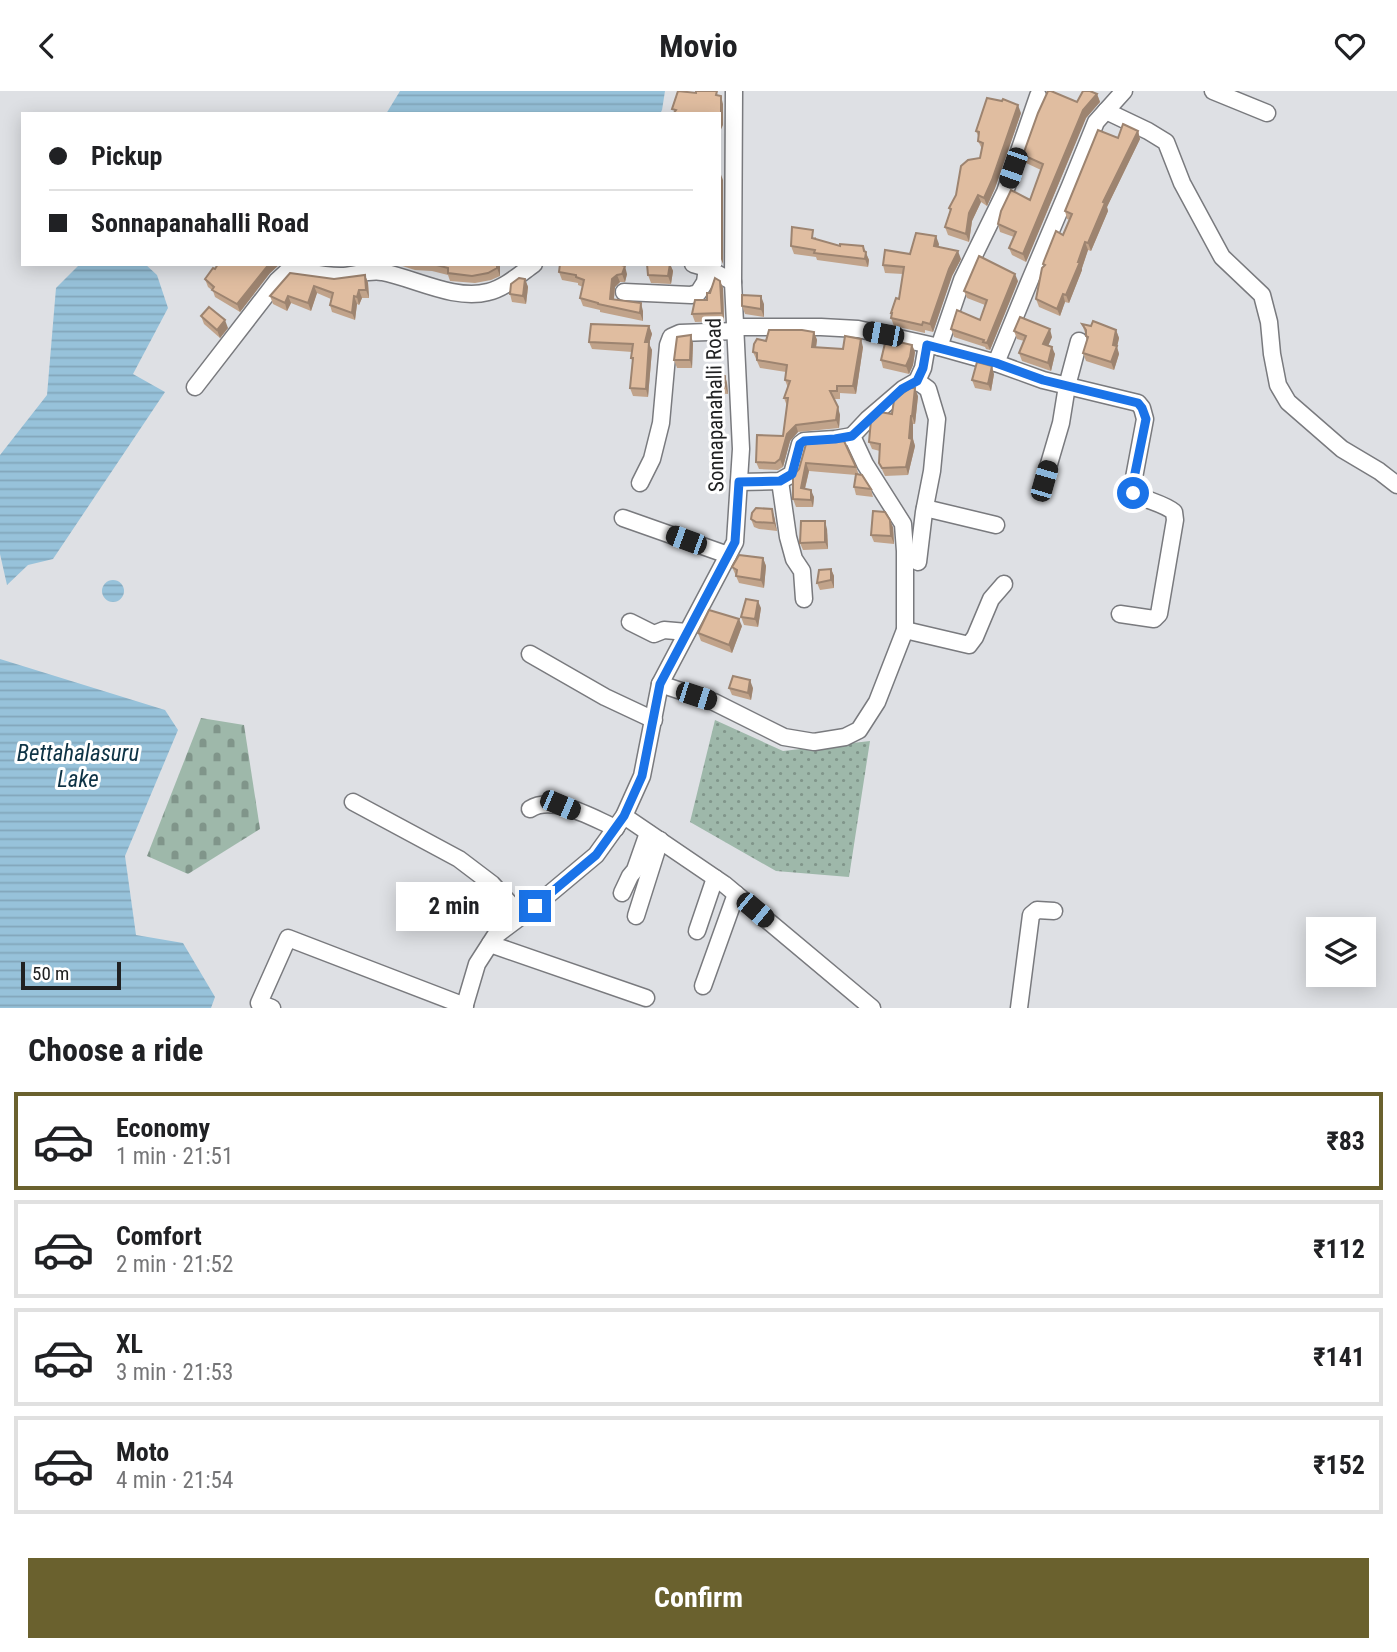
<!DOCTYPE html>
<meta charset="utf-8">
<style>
body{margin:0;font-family:"Roboto Condensed",sans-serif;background:#f2f2f2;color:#202124;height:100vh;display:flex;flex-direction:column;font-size:26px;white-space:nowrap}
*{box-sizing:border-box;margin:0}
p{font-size:23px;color:#757577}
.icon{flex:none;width:38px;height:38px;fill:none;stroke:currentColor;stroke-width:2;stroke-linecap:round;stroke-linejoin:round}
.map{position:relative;height:917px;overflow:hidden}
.drawer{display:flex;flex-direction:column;background:#fff;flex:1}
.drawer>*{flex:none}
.banner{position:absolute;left:21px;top:21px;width:700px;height:154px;border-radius:0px;box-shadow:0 4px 18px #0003;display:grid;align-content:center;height:154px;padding:0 28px;background:#fff}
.fabs{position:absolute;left:1306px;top:826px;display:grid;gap:14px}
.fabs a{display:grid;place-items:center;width:70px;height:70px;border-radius:0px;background:#fff;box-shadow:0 4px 18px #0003;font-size:35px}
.scale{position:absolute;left:21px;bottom:18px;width:100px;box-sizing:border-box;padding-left:7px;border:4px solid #202122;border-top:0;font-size:19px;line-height:24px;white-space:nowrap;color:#202122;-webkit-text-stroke:5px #fff;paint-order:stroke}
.end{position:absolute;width:32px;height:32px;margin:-16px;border:9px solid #1a73e8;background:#fff;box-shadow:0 0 0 4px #fff}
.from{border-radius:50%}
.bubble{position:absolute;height:49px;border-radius:0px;background:#fff;box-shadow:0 4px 18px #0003;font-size:23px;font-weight:700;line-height:49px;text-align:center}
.car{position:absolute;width:21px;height:42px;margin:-21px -10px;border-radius:9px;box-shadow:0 0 5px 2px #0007;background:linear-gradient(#222 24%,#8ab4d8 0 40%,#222 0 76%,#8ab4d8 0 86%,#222 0)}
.banner b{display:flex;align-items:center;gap:24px;height:66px;font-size:26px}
.banner b+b{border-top:2px solid #e0e0e0}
.banner i{width:18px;height:18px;background:#202124}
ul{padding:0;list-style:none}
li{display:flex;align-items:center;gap:21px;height:98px;margin:0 14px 10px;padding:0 14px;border:4px solid #e0e0e0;border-radius:0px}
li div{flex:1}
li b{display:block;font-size:26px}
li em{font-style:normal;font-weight:700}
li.on{border-color:#6a612e}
li>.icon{width:63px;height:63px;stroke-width:1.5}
h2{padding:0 28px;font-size:32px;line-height:84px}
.button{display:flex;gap:14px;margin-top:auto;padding:14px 28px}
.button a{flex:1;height:80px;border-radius:0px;background:#6a612e;color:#fff;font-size:28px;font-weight:700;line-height:80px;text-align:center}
header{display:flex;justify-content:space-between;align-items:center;height:91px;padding:0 28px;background:#fff;font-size:32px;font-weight:700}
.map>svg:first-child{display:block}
.grass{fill:url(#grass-dots)}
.cemetery{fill:url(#cemetery-stones)}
.water{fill:url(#water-rules)}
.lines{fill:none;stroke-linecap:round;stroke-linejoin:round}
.minor-casing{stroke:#797a7e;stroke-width:19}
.minor{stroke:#fff;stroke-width:16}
.wall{fill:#c1a38a}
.shaded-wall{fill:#9d8470}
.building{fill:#e0bda0;stroke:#9d8470;stroke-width:2}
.route{stroke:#1a73e8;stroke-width:9}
.labels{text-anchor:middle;stroke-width:6;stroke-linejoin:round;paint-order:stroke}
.street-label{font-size:21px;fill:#202122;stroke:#fff}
.water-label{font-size:23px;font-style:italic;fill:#0e3345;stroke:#fff}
</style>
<header><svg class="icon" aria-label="back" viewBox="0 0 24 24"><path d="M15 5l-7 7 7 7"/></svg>Movio<svg class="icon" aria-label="heart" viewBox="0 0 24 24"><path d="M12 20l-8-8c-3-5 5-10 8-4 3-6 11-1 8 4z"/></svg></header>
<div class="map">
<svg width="1397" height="917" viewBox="0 0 1397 917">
<defs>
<pattern id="grass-dots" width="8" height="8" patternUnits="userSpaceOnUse" patternTransform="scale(1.75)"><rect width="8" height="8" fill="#9eb8aa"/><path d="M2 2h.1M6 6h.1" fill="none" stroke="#80958a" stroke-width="1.8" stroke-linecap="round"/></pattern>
<pattern id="cemetery-stones" width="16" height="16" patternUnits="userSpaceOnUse" patternTransform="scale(1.75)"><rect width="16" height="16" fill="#9eb8aa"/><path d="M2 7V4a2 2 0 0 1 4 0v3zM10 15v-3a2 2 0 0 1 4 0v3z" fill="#80958a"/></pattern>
<pattern id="water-rules" width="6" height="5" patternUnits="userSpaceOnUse" patternTransform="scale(1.75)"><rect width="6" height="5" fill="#97c2da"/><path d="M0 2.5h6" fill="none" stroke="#82a6bb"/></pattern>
</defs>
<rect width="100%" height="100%" fill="#dee0e4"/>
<polygon class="grass" points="715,629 783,660 870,650 849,786 776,780 690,731"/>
<polygon class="cemetery" points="201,627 244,634 260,738 188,783 147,765"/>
<g class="water">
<polygon points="400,0 665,0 662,19 660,23 386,23"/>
<polygon points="80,173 145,173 157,184 168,217 133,283 165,301 53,468 28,474 7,494 0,463 0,364 47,304 56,197"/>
<circle cx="113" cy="500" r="11"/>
<polygon points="0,568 165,619 178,639 125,765 136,844 183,852 215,906 211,917 0,917"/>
</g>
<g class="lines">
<defs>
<g id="minor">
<polyline points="1213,0 1267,22"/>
<polyline points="1106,20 1148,40 1166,51 1182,92 1222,166 1262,204 1269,231 1272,263 1278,294 1288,311 1342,358 1379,380 1397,394"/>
<polyline points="693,173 707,177 733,191"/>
<polyline points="624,201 691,204 698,202 705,191 707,177"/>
<polyline points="735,236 821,236 858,238 939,256 962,189 1005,101 1038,5"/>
<polyline points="939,256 996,272 1030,189 1070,95 1096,31 1124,0"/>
<path d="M996 272 1043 289 1138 312 1142 317 1145 328 1133 392V402C1147 410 1163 412 1174 421L1175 429 1159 523 1154 528 1120 523"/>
<polyline points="917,290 928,298 937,328 932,380 924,421 918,471"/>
<path d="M195 296 277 190 290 178C308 181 327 186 344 185 357 184 368 179 382 181 414 187 455 210 488 201 505 197 520 183 534 173"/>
<polyline points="780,390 788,446 794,468 802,480 804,508"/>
<polyline points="1044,390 1061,332 1067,295 1079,250"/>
<polyline points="739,391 780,390 792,383 800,353 804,350 835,348 852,345"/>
<polyline points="640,392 652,368 661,332 668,254 671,246 680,242 736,240"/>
<polyline points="925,417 996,434"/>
<polyline points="623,427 728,464"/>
<polyline points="630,531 654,543 664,539 687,541"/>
<polyline points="905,539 969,554 975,546 991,508 1004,493"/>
<polyline points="530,563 605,606 654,629"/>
<polyline points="660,593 714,611 784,646 814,651 845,646 859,639 877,611 905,539 905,460 903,433 865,373 852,345 868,328 903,298 917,290 923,277 927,254"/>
<polyline points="353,711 459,768 492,793 521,825"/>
<path d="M530 718C553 703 592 727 616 737"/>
<polyline points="624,725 724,793 872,917"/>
<polyline points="622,802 630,785 635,779 648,742"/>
<polyline points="636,825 660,749"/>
<polyline points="697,840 715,787"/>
<polyline points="490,853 646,907"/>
<polyline points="703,895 736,803"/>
<polyline points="272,917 259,912 288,847 465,915"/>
<polyline points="464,917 477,873 495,845 535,815 596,764 624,725 642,685 660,593 735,451 741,358 733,191 734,0"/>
<polyline points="1019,917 1031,824 1037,819 1054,820"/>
</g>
</defs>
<use href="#minor" class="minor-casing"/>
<use href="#minor" class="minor"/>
</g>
<g class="wall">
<polygon points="1097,3 1100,11 1086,27 1026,171 1012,164 1009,157 1014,146 1000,141 998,133 1030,109 1041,79 1026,72 1023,64 1077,11"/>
<polygon points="1021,22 995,97 987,115 981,111 972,130 969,151 948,144 945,136 950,120 949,117 980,67 982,58 978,50 979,47 976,40"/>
<polygon points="1138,40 1140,48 1107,116 1108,120 1091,160 1088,159 1082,177 1082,179 1069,212 1065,211 1060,225 1039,216 1036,208 1044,175 1043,173 1063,144 1070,129 1067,128 1065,120 1118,47"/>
<polygon points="816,146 816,148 840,155 863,155 869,169 868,176 817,169 816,166 794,163 791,155"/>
<polygon points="939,153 938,156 961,168 952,185 933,241 925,239 925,242 894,235 891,227 891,222 899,208 903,183 885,182 883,174 910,163"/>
<polygon points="218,173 280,173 270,182 240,221 215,206 213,200 208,196 205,188"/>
<polygon points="399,173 500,173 500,185 491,189 475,192 450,190 448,184 432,180 415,179 399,174"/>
<polygon points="647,173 670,173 673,180 671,193 651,192 648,184"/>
<polygon points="559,181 627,183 625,191 620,191 615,196 614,208 643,220 643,230 600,221 600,219 583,215 580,207 583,196 578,194 578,192 562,189"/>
<polygon points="365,184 368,192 369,207 362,207 359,214 357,213 355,229 332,221 330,214 331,208 317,202 311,220 291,212 287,220 273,213 270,205 334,188"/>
<polygon points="525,188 528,196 526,213 512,211 510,203"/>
<polygon points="720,190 723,197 724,230 695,231 692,223 707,209"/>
<polygon points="1018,190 990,259 986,258 985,256 954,246 951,238 980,229 985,214 967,207 964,200"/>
<polygon points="764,213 764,226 745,223 742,215"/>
<polygon points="201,225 228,237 220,247 204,233"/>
<polygon points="1082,233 1116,239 1119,247 1117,256 1119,263 1114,279 1086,270 1083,262 1087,248"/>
<polygon points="649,235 652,243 649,253 652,259 648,306 633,305 630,297 633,272 631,267 632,261 592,258 589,251"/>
<polygon points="1014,240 1052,246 1048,254 1055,263 1051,280 1022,270 1019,262 1024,250 1017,248"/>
<polygon points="814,241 817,249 816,256 843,258 863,256 856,303 840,302 840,308 834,308 840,324 839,337 798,341 790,350 783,376 778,379 759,378 756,371 783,345 787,315 784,307 788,297 785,289 786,281 760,277 753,261 766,250"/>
<polygon points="693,252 692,277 677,277 674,269"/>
<polygon points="912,254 915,261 913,274 909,283 883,277 881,269"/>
<polygon points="994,283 991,300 975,297 972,289"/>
<polygon points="725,285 727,292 728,303 714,302 711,294"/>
<polygon points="918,305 915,333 913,333 913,348 915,355 908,384 885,385 879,372 880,360 872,358 869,351 892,323"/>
<polygon points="806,353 856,376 859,384 871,398 873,406 856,404 854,396 856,384 809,380 805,398 814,406 813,416 796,416 793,408"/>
<polygon points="774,425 777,440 759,438 754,436 751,428"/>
<polygon points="893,436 894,453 874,451 871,444"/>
<polygon points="827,438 828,458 803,459 800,452"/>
<polygon points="763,467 766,475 764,497 739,492 732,476"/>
<polygon points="831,478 834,485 834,497 820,499 817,492"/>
<polygon points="761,517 758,536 744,534 741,526"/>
<polygon points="742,535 732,562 701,550 698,542"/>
<polygon points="729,597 753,597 751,609 732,604"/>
</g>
<g class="shaded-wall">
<polygon points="1097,3 1100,11 1086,27 1026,171 1023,163 1083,19"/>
<polygon points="721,5 723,13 723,34 719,43"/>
<polygon points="1018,14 1021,22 995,97 987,115 984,107"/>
<polygon points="1138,40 1140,48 1107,116 1108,120 1091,160 1088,152 1103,111"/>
<polygon points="720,81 723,89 723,173 720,166"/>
<polygon points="978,104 981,111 972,130 969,151 966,143 969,122"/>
<polygon points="936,145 939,153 937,162 934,155"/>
<polygon points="1085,151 1088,159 1082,177 1082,179 1069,212 1066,204"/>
<polygon points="863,155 869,169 868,176 865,168"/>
<polygon points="958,160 961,168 952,185 933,241 930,233 949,178"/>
<polygon points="269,173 280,173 270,182 240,221 237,213"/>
<polygon points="497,173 500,173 500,185 497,177"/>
<polygon points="670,173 673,180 671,193 668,185"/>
<polygon points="625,175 627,183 625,191 622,183"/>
<polygon points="1015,183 1018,190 990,259 987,252"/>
<polygon points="365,184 368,192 369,207 366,199"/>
<polygon points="617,184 620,191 615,196 613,216 610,208 612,188"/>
<polygon points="525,188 528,196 526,213 523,205"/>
<polygon points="720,190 723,197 724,230 722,222"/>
<polygon points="314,195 317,202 311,220 308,212"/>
<polygon points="359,199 362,207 359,214 357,206"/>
<polygon points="1063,203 1065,211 1060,225 1057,218"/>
<polygon points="288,205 291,212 287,220 285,212"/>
<polygon points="354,205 357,213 355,229 352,222"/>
<polygon points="761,205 764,213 764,226 761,218"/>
<polygon points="641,212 643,220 643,230 640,222"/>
<polygon points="225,229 228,237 220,247 217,239"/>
<polygon points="649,235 652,243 649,253 652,259 648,306 646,298 645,251"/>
<polygon points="1050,238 1052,246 1046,260 1043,253"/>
<polygon points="1116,239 1119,247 1117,256 1119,263 1114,279 1111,271"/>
<polygon points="814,241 817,249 815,263 812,256"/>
<polygon points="691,244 693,252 692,277 690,269"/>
<polygon points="861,248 863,256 856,303 853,295"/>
<polygon points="912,254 915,261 913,274 909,283 906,275"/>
<polygon points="1052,256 1055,263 1051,280 1048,272"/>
<polygon points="992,275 994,283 991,300 988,293"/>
<polygon points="725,285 727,292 728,303 725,295"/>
<polygon points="915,297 918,305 915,333 912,325"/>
<polygon points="838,316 840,324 839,337 836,329"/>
<polygon points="911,325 913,333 913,348 915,355 908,384 906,376 909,347"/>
<polygon points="796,334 798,341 790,350 783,376 780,368 787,343"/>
<polygon points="806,372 809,380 803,405 801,397"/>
<polygon points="811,399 814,406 813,416 811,409"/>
<polygon points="772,418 774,425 777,440 774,432"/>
<polygon points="890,429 893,436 894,453 891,445"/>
<polygon points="825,430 827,438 828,458 825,451"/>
<polygon points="763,467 766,475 764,497 761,489"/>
<polygon points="831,478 834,485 834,497 831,489"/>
<polygon points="758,510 761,517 758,536 755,528"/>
<polygon points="739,528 742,535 732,562 729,554"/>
<polygon points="750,589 753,597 751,609 748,602"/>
</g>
<g class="building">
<polygon points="678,0 696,2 696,0 717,0 716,4 721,5 721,26 719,29 719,23 673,23 676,19 672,18"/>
<polygon points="1048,0 1051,0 1077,11 1083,0 1090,0 1097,3 1083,19 1023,163 1009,157 1016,141 998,133 1001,120 1011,99 1030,109 1043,73 1023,64 1038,22"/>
<polygon points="987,7 1002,10 1003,8 1018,14 992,89 984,107 978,104 969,122 966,143 945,136 951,118 949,117 956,104 961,75 968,69 980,67 983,52 978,50 979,41 976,40"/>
<polygon points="1123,33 1138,40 1103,111 1105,112 1088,152 1085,151 1078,171 1080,171 1066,204 1063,203 1057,218 1036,208 1042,177 1045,174 1043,173 1044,170 1056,140 1063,144 1072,123 1065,120 1098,39 1118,47"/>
<rect x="719" y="81" width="1" height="85"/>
<polygon points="792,136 813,139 812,147 840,155 840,153 863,155 864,160 866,161 865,168 814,162 815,159 791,155"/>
<polygon points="916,142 936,145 934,155 958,160 949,178 930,233 923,231 922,234 891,227 892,222 891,222 896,207 899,208 904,176 883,174 885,159 910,163"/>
<polygon points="979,165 1015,183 987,252 983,251 984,249 951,238 957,219 980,229 987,209 964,200"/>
<polygon points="218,173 269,173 237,213 212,199 214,196 205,188 213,177 215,178"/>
<polygon points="433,173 497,173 497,177 488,182 472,185 448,182 448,177"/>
<polygon points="560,173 618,173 625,175 622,183 617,184 612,188 610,208 641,212 640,222 598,213 598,212 580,207 584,189 576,186 576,184 559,181"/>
<polygon points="647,173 670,173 668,185 648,184"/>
<polygon points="290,182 334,188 365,184 366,199 359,199 357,206 354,205 352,222 330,214 333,202 314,195 308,212 288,205 285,212 270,205"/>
<polygon points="519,187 525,188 523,205 510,203 511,193"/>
<polygon points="715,187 720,190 722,222 692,223 695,209 707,209 707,202 710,202"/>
<polygon points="742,204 761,205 761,218 742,215"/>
<polygon points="209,216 225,229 217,239 201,225"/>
<polygon points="1020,226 1050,238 1043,253 1052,256 1048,272 1019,262 1026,245 1014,240"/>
<polygon points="1093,230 1116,239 1113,254 1117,255 1111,271 1083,262 1088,246 1086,245 1086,239 1082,233 1091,235"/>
<polygon points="591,233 649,235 645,251 649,251 646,298 630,297 633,267 631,267 633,253 589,251"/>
<polygon points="769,239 802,239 814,241 812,256 843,258 845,245 861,248 853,295 837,295 837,300 830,300 838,316 836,329 796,334 787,343 780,368 775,372 756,371 757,344 783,345 788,307 784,307 790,290 785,289 787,274 757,269 757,262 753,261 754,253 757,248 766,250"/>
<polygon points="691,244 690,269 674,269 677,246"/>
<polygon points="886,248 912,254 910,266 906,275 881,269"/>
<polygon points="977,271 992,275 988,293 972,289"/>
<polygon points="713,283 725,285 725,295 711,294"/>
<polygon points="910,297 915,297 912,325 911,325 909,347 912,348 906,376 882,377 879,372 880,353 869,351 871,329 880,321 892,323 894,309"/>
<polygon points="844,350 856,376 806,372 801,397 811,399 811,409 793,408 793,385 799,378 806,353"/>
<polygon points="856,383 862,384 871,398 854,396"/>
<polygon points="756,417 772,418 774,432 756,431 751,428 752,422"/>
<polygon points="873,420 885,421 890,429 891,445 871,444"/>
<polygon points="801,430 825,430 825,451 800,452"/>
<polygon points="739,464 763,467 761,489 736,485 737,479 732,476"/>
<polygon points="831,478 831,489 817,492 819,479"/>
<polygon points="746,508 758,510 755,528 741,526"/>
<polygon points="709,519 739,528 729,554 698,542"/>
<polygon points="733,585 750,589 748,602 729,597"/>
</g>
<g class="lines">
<polyline class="route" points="535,815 596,764 624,725 642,685 660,593 735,451 739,391 780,390 792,383 800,353 804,350 835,348 852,345 902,298 917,290 923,277 927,254 996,272 1043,289 1138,312 1142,317 1146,328 1133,392 1133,402"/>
</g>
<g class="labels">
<g class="street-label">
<text transform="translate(715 314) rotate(-91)" y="7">Sonnapanahalli Road</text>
</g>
<g class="water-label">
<text x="78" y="670">Bettahalasuru<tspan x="78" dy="26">Lake</tspan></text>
</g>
</g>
</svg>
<div class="fabs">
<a><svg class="icon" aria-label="layers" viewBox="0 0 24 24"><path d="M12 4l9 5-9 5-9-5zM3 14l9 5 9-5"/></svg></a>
</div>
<div class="scale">50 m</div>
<i class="end from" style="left:1133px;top:402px"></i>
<i class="end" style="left:535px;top:815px"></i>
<div class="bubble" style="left:396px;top:791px;width:116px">2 min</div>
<i class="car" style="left:1013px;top:77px;rotate:199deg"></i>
<i class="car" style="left:883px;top:243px;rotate:281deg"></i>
<i class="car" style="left:1044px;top:390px;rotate:16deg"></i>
<i class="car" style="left:686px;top:449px;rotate:290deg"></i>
<i class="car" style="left:696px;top:605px;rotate:108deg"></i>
<i class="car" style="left:560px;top:714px;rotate:113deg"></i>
<i class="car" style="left:755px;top:819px;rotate:130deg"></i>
<div class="banner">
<b><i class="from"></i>Pickup</b>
<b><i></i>Sonnapanahalli Road</b>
</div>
</div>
<section class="drawer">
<h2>Choose a ride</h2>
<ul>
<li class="on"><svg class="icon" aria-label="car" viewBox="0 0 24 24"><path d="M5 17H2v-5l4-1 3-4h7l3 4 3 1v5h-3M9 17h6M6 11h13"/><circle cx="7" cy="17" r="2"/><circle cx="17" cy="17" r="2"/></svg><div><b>Economy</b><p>1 min · 21:51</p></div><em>₹83</em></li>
<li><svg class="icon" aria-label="car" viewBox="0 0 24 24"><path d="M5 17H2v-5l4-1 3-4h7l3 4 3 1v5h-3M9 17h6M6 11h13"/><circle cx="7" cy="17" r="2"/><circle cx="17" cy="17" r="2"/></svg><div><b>Comfort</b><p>2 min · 21:52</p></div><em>₹112</em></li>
<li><svg class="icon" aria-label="car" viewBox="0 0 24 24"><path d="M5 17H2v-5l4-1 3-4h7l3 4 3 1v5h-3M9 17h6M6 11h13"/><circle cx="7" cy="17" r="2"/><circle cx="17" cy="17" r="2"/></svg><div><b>XL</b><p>3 min · 21:53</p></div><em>₹141</em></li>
<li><svg class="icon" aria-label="car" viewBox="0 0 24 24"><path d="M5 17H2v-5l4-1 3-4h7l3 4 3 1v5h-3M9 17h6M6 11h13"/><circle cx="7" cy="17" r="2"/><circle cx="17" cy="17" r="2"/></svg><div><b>Moto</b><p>4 min · 21:54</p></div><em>₹152</em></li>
</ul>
<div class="button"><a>Confirm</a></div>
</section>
